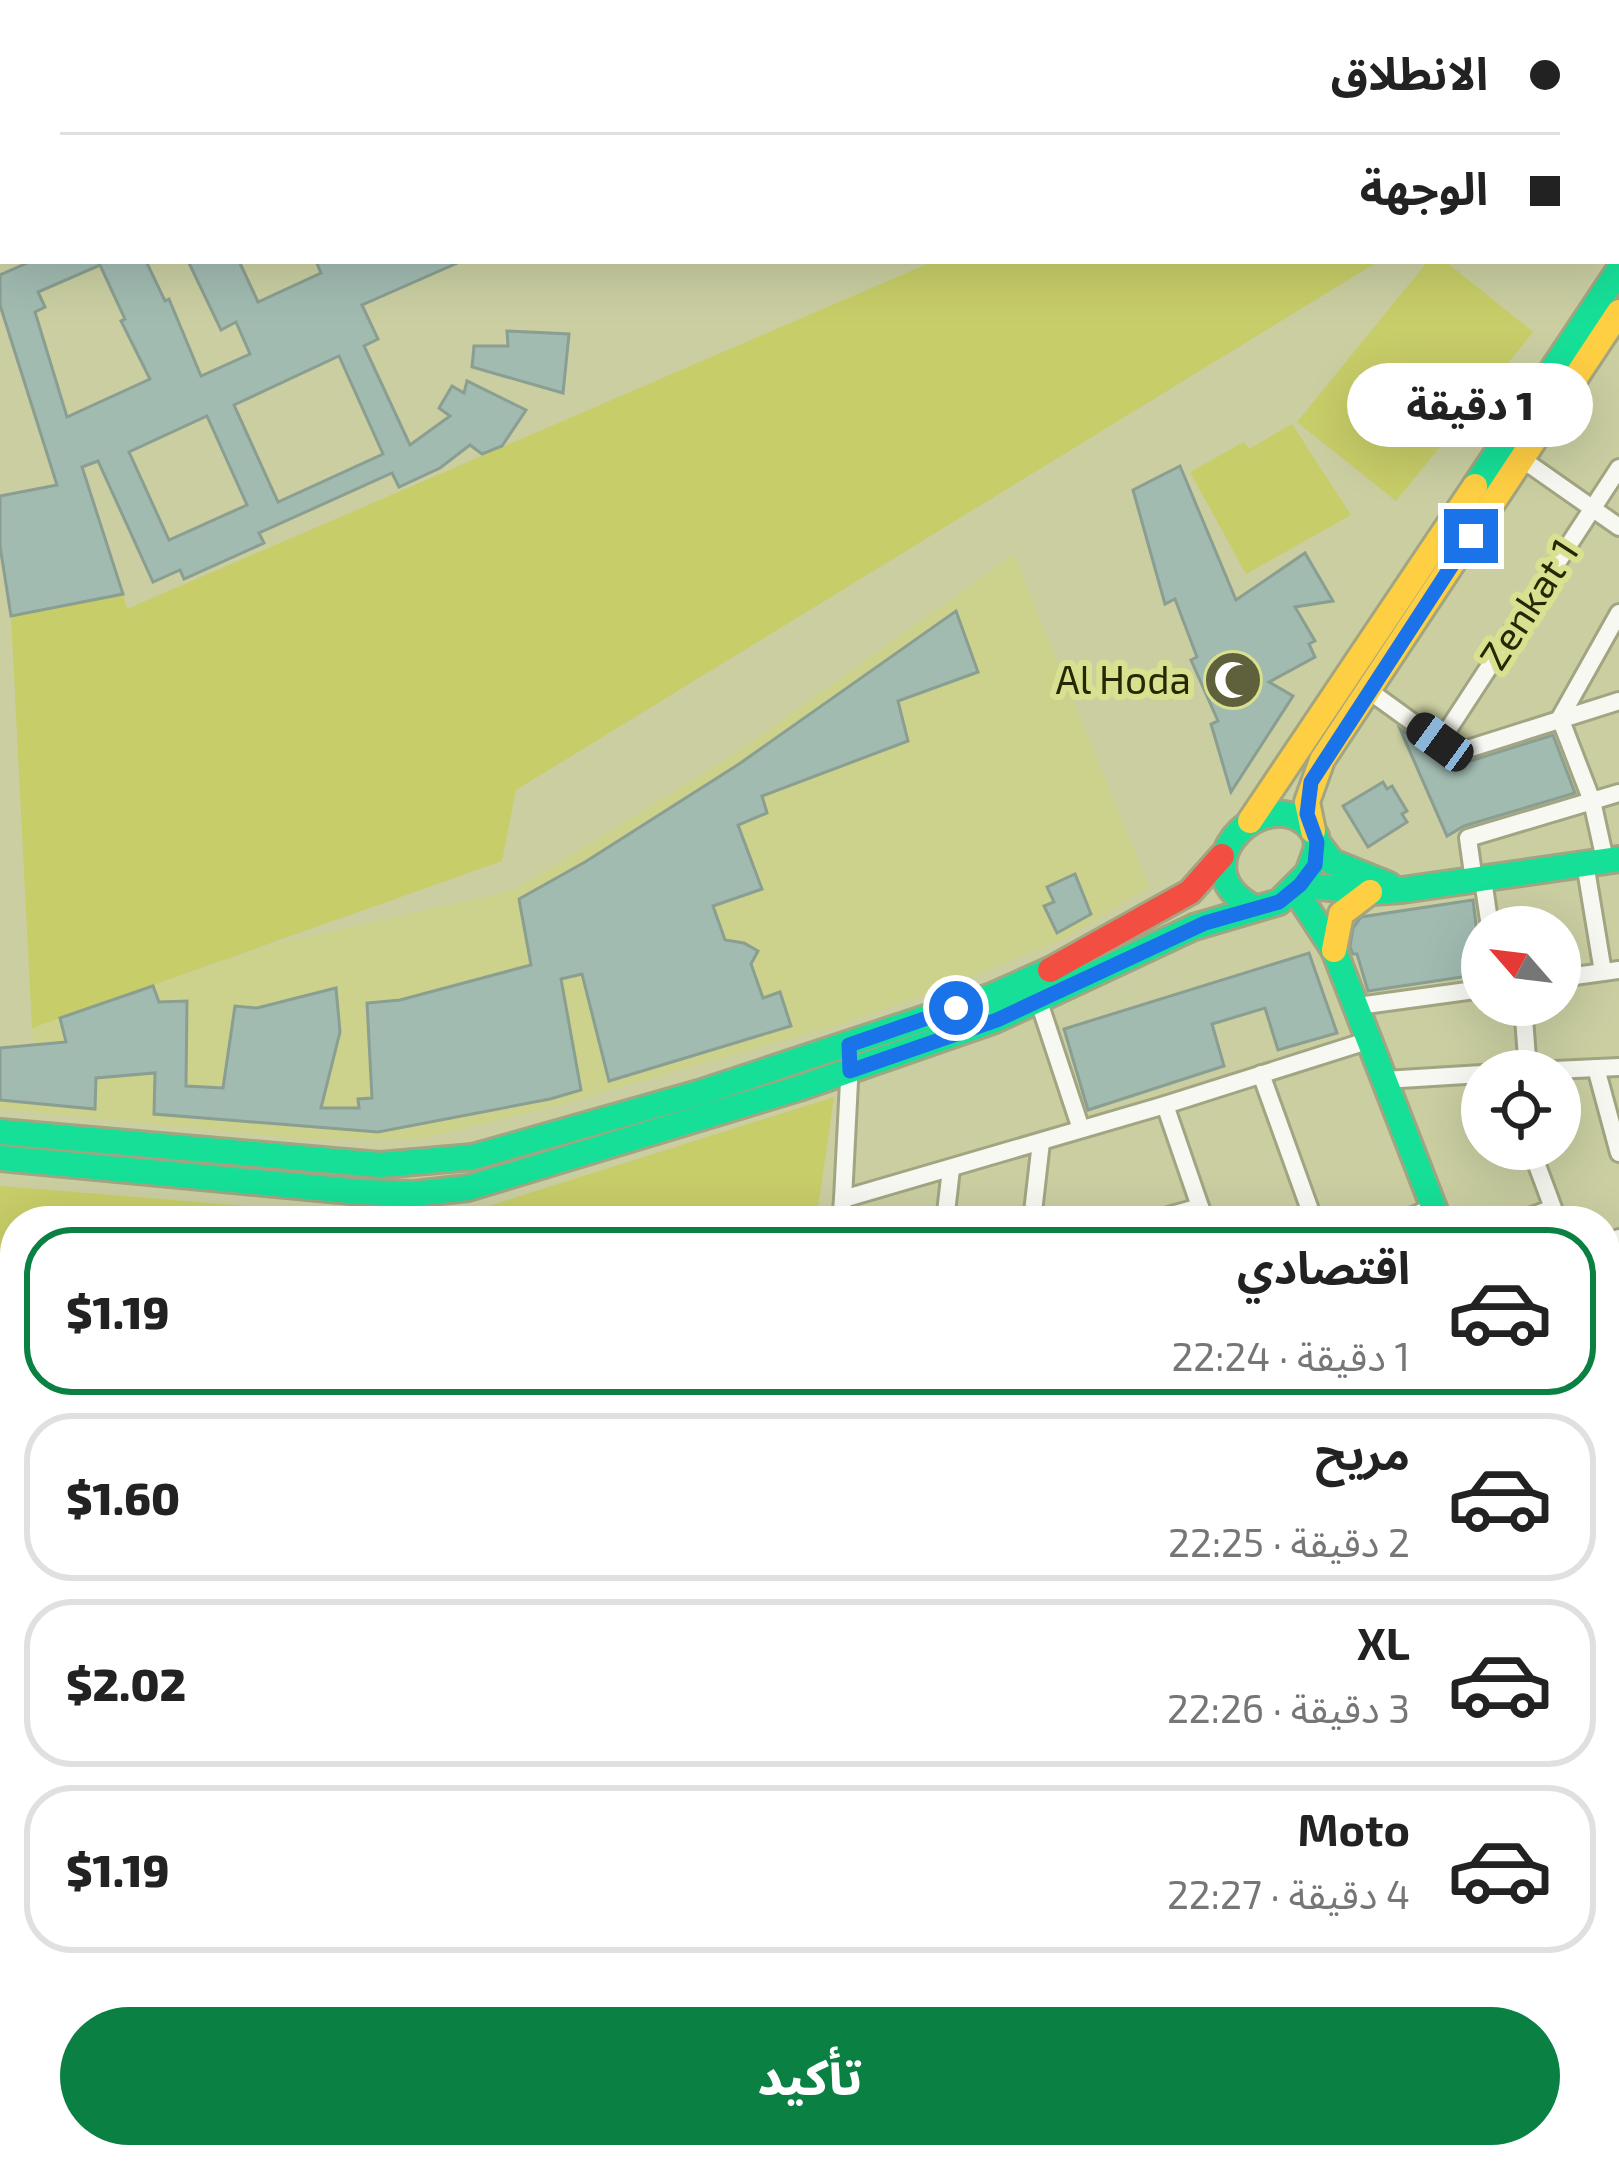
<!DOCTYPE html>
<html lang="ar">
<meta charset="utf-8">
<style>
body{margin:0;font-family:"Exo 2","Noto Sans Arabic",sans-serif;background:#f6f6f6;color:#222;direction:rtl;height:100vh;display:flex;flex-direction:column;font-size:45px;white-space:nowrap}
*{box-sizing:border-box;margin:0}
p{font-size:39px;color:#767676}
.icon{flex:none;width:66px;height:66px;fill:none;stroke:currentColor;stroke-width:2;stroke-linecap:round;stroke-linejoin:round}
.map{position:relative;flex:1;overflow:hidden;direction:ltr}
.sheet{position:absolute;left:0px;top:1206px;width:1620px;height:963px;display:flex;flex-direction:column;background:#fff;border-radius:48px 48px 0 0;box-shadow:0 12px 48px #0002;direction:rtl}
.sheet>*{flex:none}
.banner{position:absolute;left:0px;top:0px;width:1620px;height:264px;box-shadow:0 12px 48px #0002;direction:rtl;display:grid;align-content:center;height:264px;padding:0 60px;background:#fff}
.needle{width:78px;rotate:298deg}
.controls{position:absolute;left:1461px;top:906px;display:grid;gap:24px}
.controls a{display:grid;place-items:center;width:120px;height:120px;border-radius:50%;background:#fff;box-shadow:0 12px 48px #0002;font-size:60px}
.end{position:absolute;width:54px;height:54px;margin:-27px;border:15px solid #1a73e8;background:#fff;box-shadow:0 0 0 6px #fff}
.from{border-radius:50%}
.bubble{position:absolute;height:84px;border-radius:42px;background:#fff;box-shadow:0 12px 48px #0002;font-size:39px;font-weight:800;line-height:84px;text-align:center;direction:rtl}
.car{position:absolute;width:36px;height:72px;margin:-36px -18px;border-radius:15px;box-shadow:0 0 9px 3px #0007;background:linear-gradient(#222 24%,#8ab4d8 0 40%,#222 0 76%,#8ab4d8 0 86%,#222 0)}
.banner b{display:flex;align-items:center;gap:42px;height:114px;font-size:45px}
.banner b+b{border-top:3px solid #e0e0e0}
.banner i{width:30px;height:30px;background:#222}
ul{padding:21px 0 0;list-style:none}
li{display:flex;align-items:center;gap:36px;height:168px;margin:0 24px 18px;padding:0 36px;border:6px solid #e0e0e0;border-radius:48px}
li div{flex:1}
li b{display:block;font-size:45px}
li em{font-style:normal;font-weight:800}
li.current{border-color:#0b8043}
li>.icon{width:108px;height:108px;stroke-width:1.5}
.button{display:flex;gap:24px;margin-top:auto;padding:24px 60px}
.button a{flex:1;height:138px;border-radius:72px;background:#0b8043;color:#fff;font-size:48px;font-weight:800;line-height:138px;text-align:center}
.map>svg:first-child{display:block}
.built{fill:#ccd28c}
.green{fill:#c7cd68}
.building{fill:#a1bbb1;stroke:#8a9e91;stroke-width:3;fill-rule:evenodd}
.lines{fill:none;stroke-linecap:round;stroke-linejoin:round}
.street-tunnel{stroke:#a9ad82;stroke-width:16;stroke-dasharray:16 8;stroke-linecap:butt}
.lane-casing{stroke:#a2a582;stroke-width:15}
.street-casing{stroke:#a2a582;stroke-width:22}
.fast-casing{stroke:#a2a582;stroke-width:30}
.slow-casing{stroke:#a2a582;stroke-width:30}
.jam-casing{stroke:#a2a582;stroke-width:30}
.lane{stroke:#f7f8f1;stroke-width:9}
.street{stroke:#f7f8f1;stroke-width:16}
.fast{stroke:#16e098;stroke-width:24}
.slow{stroke:#ffcf43;stroke-width:24}
.jam{stroke:#f24e42;stroke-width:24}
.route{stroke:#1a73e8;stroke-width:15}
.labels{text-anchor:middle;stroke-width:12;stroke-linejoin:round;paint-order:stroke}
.street-label{font-size:39px;fill:#252705;stroke:#d9e08f}
.poi-label{font-size:39px;fill:#252705;stroke:#d9e08f;text-anchor:end}
</style>
<div class="map">
<svg width="1619" height="2168" viewBox="0 0 1619 2168">
<rect width="100%" height="100%" fill="#cacea1"/>
<g class="built">
<polygon points="1494,0 1619,0 1619,112 1617,3"/>
<polygon points="1014,554 1149,887 1061,940 955,984 838,1025 551,1107 421,1139 314,1140 0,1109 0,1048 33,1045 32,1028 270,945 514,890 734,754"/>
</g>
<g class="green">
<polygon points="934,261 1379,261 516,790 502,861 32,1028 11,616 123,594 127,609"/>
<polygon points="1428,261 1445,261 1533,332 1396,501 1297,422"/>
<polygon points="1292,424 1351,515 1246,574 1190,472 1244,442 1249,449"/>
<polygon points="834,1097 816,1221 441,1221"/>
<polygon points="0,1186 434,1221 15,1221 15,2011 0,1976"/>
<polygon points="0,2131 4,2136 15,2132 15,2154 65,2154 24,2168 0,2168"/>
<polygon points="1440,2154 1478,2154 1479,2158 1471,2168 1436,2168"/>
</g>
<g class="building">
<path d="M32 261H146L165 301 169 299 201 376 250 354 236 322 221 330 188 261H239L258 302 321 273 316 261H462L362 305 378 339 364 346 410 445 450 416 439 408 452 386 464 393 467 381 526 410 502 446 482 454 470 445 440 468 399 487 392 473 259 533 264 543 184 579 180 570 153 582 98 461 82 467 123 594 11 616 0 546V496L57 485 0 305V275ZM100 265 125 319 121 321 150 379 67 417 35 312 45 307 38 292ZM339 356 383 454 278 502 234 405ZM207 416 247 505 169 540 129 452Z"/>
<polygon points="507,331 569,334 563,393 472,367 474,346 508,346"/>
<polygon points="1180,466 1236,600 1305,553 1333,601 1295,607 1315,641 1309,644 1315,657 1269,682 1293,696 1231,792 1211,724 1218,721 1191,660 1197,657 1175,599 1165,604 1133,490"/>
<polygon points="956,611 978,672 898,701 908,741 762,796 767,813 738,825 762,889 713,906 725,940 744,943 758,951 751,964 763,998 780,992 791,1026 609,1081 582,974 561,979 581,1090 550,1099 378,1132 154,1114 155,1073 96,1078 95,1109 0,1100 0,1048 66,1042 60,1018 153,986 159,1002 187,1001 186,1086 223,1088 235,1006 257,1008 336,988 340,1032 321,1108 359,1108 358,1099 372,1098 367,1003 400,1000 531,965 519,899 585,862 739,764"/>
<polygon points="1400,729 1454,766 1553,735 1575,793 1464,826 1447,836"/>
<polygon points="1383,782 1387,789 1392,786 1407,811 1402,814 1407,822 1368,847 1343,806"/>
<polygon points="1075,874 1091,914 1057,933 1044,906 1054,902 1047,887"/>
<polygon points="1473,900 1482,974 1368,991 1357,954 1353,954 1350,947 1353,928 1361,917"/>
<polygon points="1309,953 1337,1033 1278,1050 1265,1008 1212,1024 1224,1066 1088,1110 1064,1029"/>
</g>
<g class="lines">
<polyline class="street-tunnel" points="1280,2154 1286,2168"/>
<defs>
<g id="lane">
<polyline points="114,3 121,0"/>
<polyline points="0,49 3,48"/>
</g>
<g id="street">
<polyline points="1522,459 1619,527"/>
<polyline points="1619,613 1560,718 1592,801 1619,793"/>
<polyline points="1368,690 1455,753 1619,701"/>
<polyline points="1440,742 1619,468"/>
<polyline points="1585,863 1603,972"/>
<polyline points="1483,880 1490,927"/>
<polyline points="1474,881 1468,838 1592,801 1605,860"/>
<polyline points="1560,978 1619,970"/>
<polyline points="1039,1002 1081,1129"/>
<polyline points="1523,1005 1528,1071"/>
<polyline points="1358,1006 1482,989"/>
<polyline points="1596,1068 1619,1153"/>
<polyline points="1533,1071 1619,1067"/>
<polyline points="1261,1074 1314,1221"/>
<polyline points="1384,1080 1482,1074"/>
<polyline points="1165,1105 1205,1221"/>
<polyline points="843,1199 850,1062"/>
<polyline points="841,1221 843,1199 1165,1105 1370,1040"/>
<polyline points="945,1221 951,1169"/>
<polyline points="1032,1221 1041,1142"/>
<polyline points="1150,1221 1200,1207"/>
<polyline points="1402,1221 1433,1207"/>
<polyline points="1519,1221 1553,1208 1531,1149"/>
<polyline points="1605,1243 1619,1238"/>
<polyline points="1605,1333 1619,1333"/>
<polyline points="1605,1447 1619,1442"/>
<polyline points="1605,1744 1619,1738"/>
<polyline points="1605,1883 1619,1878"/>
<polyline points="1605,1974 1619,1969"/>
<polyline points="0,2004 15,2037"/>
<polyline points="1605,2084 1619,2080"/>
<polyline points="264,2154 273,2168"/>
<polyline points="381,2168 416,2154"/>
<polyline points="783,2168 826,2154"/>
<polyline points="1348,2168 1384,2154"/>
</g>
<g id="fast">
<polyline points="1475,486 1619,270"/>
<polyline points="1317,842 1332,862 1389,885"/>
<polyline points="1300,885 1371,892 1402,890 1619,859"/>
<polyline points="1295,890 1334,950 1439,1221"/>
<polyline points="0,1132 380,1165 473,1157 699,1093 992,996 1050,970"/>
<path d="M0 1158 361 1192 413 1194 468 1188 799 1088 995 1020 1194 927 1279 902 1308 873 1317 848 1316 836C1278 771 1170 865 1255 908"/>
<polyline points="0,2094 15,2091"/>
<polyline points="971,2168 992,2154"/>
</g>
<g id="slow">
<polyline points="1250,821 1475,486"/>
<polyline points="1313,831 1307,802 1322,760 1619,312"/>
<polyline points="1334,950 1341,914 1370,892"/>
<polyline points="1605,1552 1619,1547"/>
</g>
<polyline id="jam" points="1050,970 1190,892 1222,856"/>
</defs>
<use href="#lane" class="lane-casing"/>
<use href="#street" class="street-casing"/>
<use href="#fast" class="fast-casing"/>
<use href="#slow" class="slow-casing"/>
<use href="#jam" class="jam-casing"/>
<use href="#lane" class="lane"/>
<use href="#street" class="street"/>
<use href="#fast" class="fast"/>
<use href="#slow" class="slow"/>
<use href="#jam" class="jam"/>
</g>
<g class="lines">
<polyline class="route" points="956,1008 849,1045 850,1071 997,1020 1205,923 1279,902 1300,885 1315,865 1317,842 1307,814 1311,782 1471,536"/>
</g>
<defs>
<symbol id="mosque-disc" viewBox="-11 -11 22 22"><circle r="9.5" fill="#5f613c" stroke="#d9e08f"/><path d="M3.5-4.9A6 6 0 1 0 3.5 4.9A5 5 0 1 1 3.5-4.9Z" fill="#fff"/></symbol>
</defs>
<g fill-rule="evenodd">
<use href="#mosque-disc" x="1200" y="647" width="66" height="66"/>
</g>
<g class="labels">
<g class="street-label">
<text transform="translate(1529 604) rotate(-57)" y="14">Zenkat 1</text>
</g>
<g class="poi-label">
<text x="1191" y="694">Al Hoda</text>
</g>
</g>
</svg>
<div class="controls">
<a><svg class="needle" viewBox="-14 -14 28 28"><path d="M0-13l5 13h-10z" fill="#e53935"/><path d="M0 13l5-13h-10z" fill="#767676"/></svg></a>
<a><svg class="icon" aria-label="locate" viewBox="0 0 24 24"><circle cx="12" cy="12" r="6"/><path d="M12 2v4M12 18v4M2 12h4M18 12h4"/></svg></a>
</div>
<i class="end from" style="left:956px;top:1008px"></i>
<i class="end" style="left:1471px;top:536px"></i>
<div class="bubble" style="left:1347px;top:363px;width:246px">1 دقيقة</div>
<i class="car" style="left:1440px;top:742px;rotate:306deg"></i>
<div class="banner">
<b><i class="from"></i>الانطلاق</b>
<b><i></i>الوجهة</b>
</div>
<section class="sheet">
<ul>
<li class="current"><svg class="icon" aria-label="car" viewBox="0 0 24 24"><path d="M5 17H2v-5l4-1 3-4h7l3 4 3 1v5h-3M9 17h6M6 11h13"/><circle cx="7" cy="17" r="2"/><circle cx="17" cy="17" r="2"/></svg><div><b>اقتصادي</b><p>1 دقيقة · 22:24</p></div><em>$1.19</em></li>
<li><svg class="icon" aria-label="car" viewBox="0 0 24 24"><path d="M5 17H2v-5l4-1 3-4h7l3 4 3 1v5h-3M9 17h6M6 11h13"/><circle cx="7" cy="17" r="2"/><circle cx="17" cy="17" r="2"/></svg><div><b>مريح</b><p>2 دقيقة · 22:25</p></div><em>$1.60</em></li>
<li><svg class="icon" aria-label="car" viewBox="0 0 24 24"><path d="M5 17H2v-5l4-1 3-4h7l3 4 3 1v5h-3M9 17h6M6 11h13"/><circle cx="7" cy="17" r="2"/><circle cx="17" cy="17" r="2"/></svg><div><b>XL</b><p>3 دقيقة · 22:26</p></div><em>$2.02</em></li>
<li><svg class="icon" aria-label="car" viewBox="0 0 24 24"><path d="M5 17H2v-5l4-1 3-4h7l3 4 3 1v5h-3M9 17h6M6 11h13"/><circle cx="7" cy="17" r="2"/><circle cx="17" cy="17" r="2"/></svg><div><b>Moto</b><p>4 دقيقة · 22:27</p></div><em>$1.19</em></li>
</ul>
<div class="button"><a>تأكيد</a></div>
</section>
</div>
